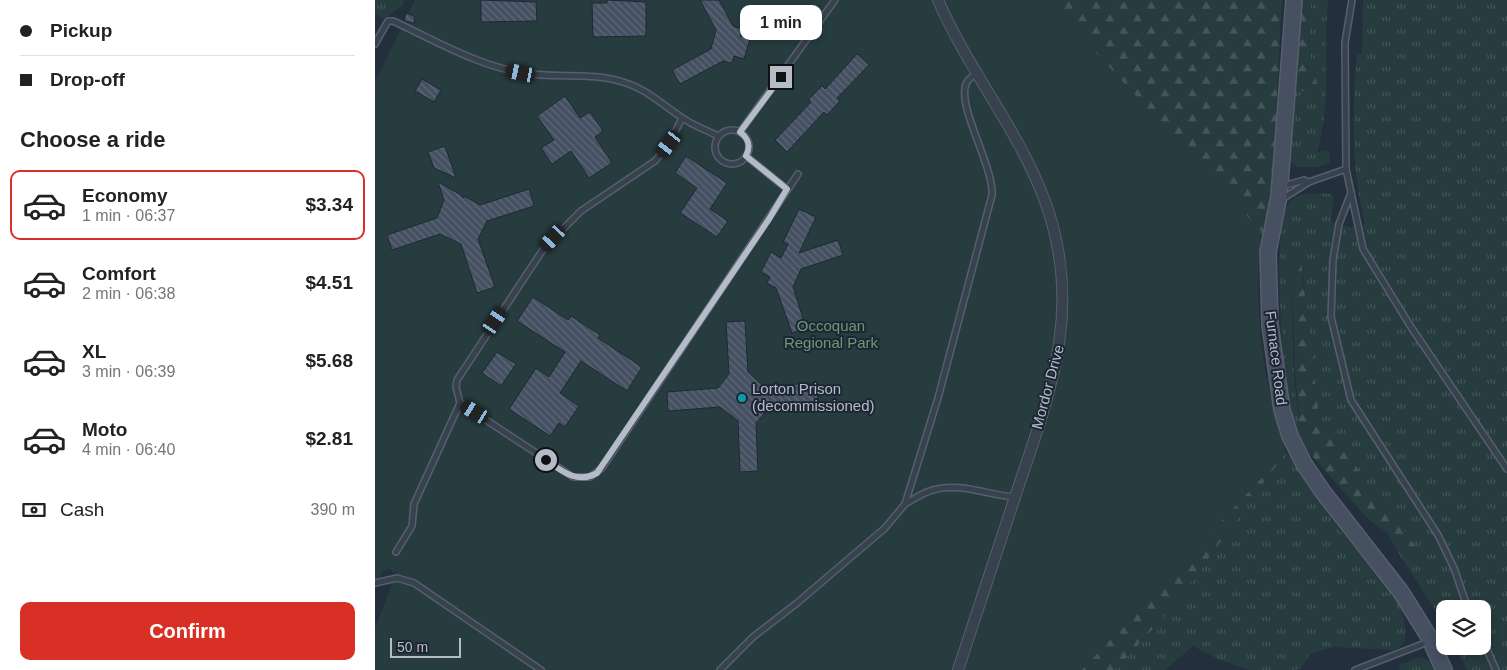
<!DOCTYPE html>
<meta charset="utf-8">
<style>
body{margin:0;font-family:Arial,sans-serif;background:#f2f2f2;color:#222;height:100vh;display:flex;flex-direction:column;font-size:19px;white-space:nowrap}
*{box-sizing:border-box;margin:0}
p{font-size:16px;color:#767676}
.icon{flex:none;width:28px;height:28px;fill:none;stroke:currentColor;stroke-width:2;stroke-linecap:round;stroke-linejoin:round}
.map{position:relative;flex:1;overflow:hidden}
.drawer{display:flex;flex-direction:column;background:#fff;width:375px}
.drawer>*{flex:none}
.guide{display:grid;align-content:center;height:110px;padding:0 20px;background:#fff}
.fabs{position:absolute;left:1061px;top:600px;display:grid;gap:10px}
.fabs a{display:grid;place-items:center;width:55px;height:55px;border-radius:10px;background:#fff;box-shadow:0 2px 8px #0003;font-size:25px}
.scale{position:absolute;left:15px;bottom:12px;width:71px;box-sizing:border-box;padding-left:5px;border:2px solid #b4bcc9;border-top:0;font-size:14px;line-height:18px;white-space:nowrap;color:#b4bcc9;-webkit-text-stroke:4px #1d2633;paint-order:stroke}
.end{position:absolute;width:22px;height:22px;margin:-11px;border:6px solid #b4bcc9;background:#111;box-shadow:0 0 0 2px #111}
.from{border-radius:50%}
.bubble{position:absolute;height:35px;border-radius:10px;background:#fff;box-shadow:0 2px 8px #0003;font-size:16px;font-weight:700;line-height:35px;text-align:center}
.car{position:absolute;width:15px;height:30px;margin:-15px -8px;border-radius:6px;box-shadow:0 0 4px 1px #0007;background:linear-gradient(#222 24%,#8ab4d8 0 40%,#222 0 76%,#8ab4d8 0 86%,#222 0)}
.guide b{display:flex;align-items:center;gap:18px;height:48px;font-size:19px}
.guide b+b{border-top:1px solid #e0e0e0}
.guide i{width:12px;height:12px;background:#222}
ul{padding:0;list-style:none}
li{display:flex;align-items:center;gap:15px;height:70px;margin:0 10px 8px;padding:0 10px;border:2px solid transparent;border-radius:10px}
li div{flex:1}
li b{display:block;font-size:19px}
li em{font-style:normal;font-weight:700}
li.active{border-color:#d93025}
li>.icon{width:45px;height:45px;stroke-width:1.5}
h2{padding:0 20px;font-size:22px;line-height:60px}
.pay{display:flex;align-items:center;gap:12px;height:55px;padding:0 20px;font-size:19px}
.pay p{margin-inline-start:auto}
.button{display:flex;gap:10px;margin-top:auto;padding:10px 20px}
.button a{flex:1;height:58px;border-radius:10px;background:#d93025;color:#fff;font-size:20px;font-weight:700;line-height:58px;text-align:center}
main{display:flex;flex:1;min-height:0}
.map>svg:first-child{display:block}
.grass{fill:url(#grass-tufts)}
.forest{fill:url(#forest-firs)}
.park{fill:#263c3f}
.building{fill:url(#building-back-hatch);stroke:#1f2835}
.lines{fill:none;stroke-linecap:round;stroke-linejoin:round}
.lane-casing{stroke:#565f6c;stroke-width:8}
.street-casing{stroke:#565f6c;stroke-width:12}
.secondary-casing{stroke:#565f6c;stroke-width:18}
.lane{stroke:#38414e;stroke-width:5}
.street{stroke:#38414e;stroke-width:10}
.secondary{stroke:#465061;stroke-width:15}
.route{stroke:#b4bcc9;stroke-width:6}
.culture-dot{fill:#0f9aa8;stroke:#1d2633;stroke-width:2}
.labels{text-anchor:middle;stroke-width:4;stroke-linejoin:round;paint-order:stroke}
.park-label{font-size:15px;fill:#6b9a76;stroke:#1d2633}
.street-label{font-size:15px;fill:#b4bcc9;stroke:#1d2633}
.poi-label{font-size:15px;fill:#b4bcc9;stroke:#1d2633;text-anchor:start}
</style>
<main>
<section class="drawer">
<div class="guide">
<b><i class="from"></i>Pickup</b>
<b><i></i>Drop-off</b>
</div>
<h2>Choose a ride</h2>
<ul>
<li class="active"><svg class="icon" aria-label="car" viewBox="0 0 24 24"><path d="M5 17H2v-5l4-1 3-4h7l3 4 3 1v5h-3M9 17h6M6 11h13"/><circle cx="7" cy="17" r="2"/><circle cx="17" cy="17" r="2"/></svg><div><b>Economy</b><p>1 min · 06:37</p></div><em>$3.34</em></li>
<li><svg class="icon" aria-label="car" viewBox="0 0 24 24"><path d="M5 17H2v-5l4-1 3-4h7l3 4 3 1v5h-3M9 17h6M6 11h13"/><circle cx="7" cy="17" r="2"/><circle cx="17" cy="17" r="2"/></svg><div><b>Comfort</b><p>2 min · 06:38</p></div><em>$4.51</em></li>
<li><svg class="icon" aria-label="car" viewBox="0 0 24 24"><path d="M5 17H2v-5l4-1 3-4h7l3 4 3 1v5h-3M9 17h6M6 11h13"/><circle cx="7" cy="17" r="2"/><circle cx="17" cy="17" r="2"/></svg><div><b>XL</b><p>3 min · 06:39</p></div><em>$5.68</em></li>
<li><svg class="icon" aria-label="car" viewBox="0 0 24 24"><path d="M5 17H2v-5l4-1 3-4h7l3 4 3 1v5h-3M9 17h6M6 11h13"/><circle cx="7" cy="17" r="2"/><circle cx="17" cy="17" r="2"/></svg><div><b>Moto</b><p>4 min · 06:40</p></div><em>$2.81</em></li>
</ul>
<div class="pay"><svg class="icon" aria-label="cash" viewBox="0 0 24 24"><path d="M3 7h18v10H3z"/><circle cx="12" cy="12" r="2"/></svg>Cash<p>390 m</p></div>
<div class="button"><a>Confirm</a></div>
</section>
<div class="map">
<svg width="1132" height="670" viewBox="0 0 1132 670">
<defs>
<pattern id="grass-tufts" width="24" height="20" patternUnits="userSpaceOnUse" patternTransform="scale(1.25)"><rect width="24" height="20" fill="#263c3f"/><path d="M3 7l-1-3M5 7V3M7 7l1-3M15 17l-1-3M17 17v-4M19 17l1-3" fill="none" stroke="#435659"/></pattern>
<pattern id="forest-firs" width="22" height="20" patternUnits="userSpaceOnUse" patternTransform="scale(1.25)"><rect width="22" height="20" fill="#263c3f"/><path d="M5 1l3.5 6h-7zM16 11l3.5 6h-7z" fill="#435659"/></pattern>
<pattern id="building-back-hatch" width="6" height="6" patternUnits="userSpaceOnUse" patternTransform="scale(1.25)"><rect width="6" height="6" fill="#455162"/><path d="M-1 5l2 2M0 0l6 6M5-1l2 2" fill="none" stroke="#5d6877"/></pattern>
</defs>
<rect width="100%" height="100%" fill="#242f3e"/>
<g class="grass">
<polygon points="0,0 30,0 27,6 8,19 0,13"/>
<path d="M936 0H953C948 51 957 103 942 153L950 150 954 152 955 163 943 167H923L914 160 919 88 945 89C931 57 935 34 936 0Z"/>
<path d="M988 0H1132V670H1092L1081 646H1108V609H1070V625L1026 557 1037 559 1047 555 944 417 931 314 929 277 917 262C919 323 912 399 936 455 928 445 922 434 919 422 908 382 896 242 912 207 917 196 927 194 937 194 945 194 953 192 959 196L956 222 974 227 990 224C976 169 977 110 982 53H987Z"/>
<path d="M911 452C930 479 948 508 968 534 992 566 1038 597 1029 643L1020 650 959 647 935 654 926 668 920 670H874L843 659 818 646 790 670H740L798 607Z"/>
<polygon points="1044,657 1053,660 1062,670 1025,670 1024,666"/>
</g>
<g class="forest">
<path d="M598 0H907C903 62 902 124 896 186 894 211 885 236 883 261 879 327 890 390 911 452L798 607 740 670H611Z"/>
<path d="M924 0H936C935 34 930 57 945 89L933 93 919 88Z"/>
<polygon points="922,259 926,262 944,417 1047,555 1037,559 1026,557 1012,532 995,521 936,455 930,439 925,420 920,372 917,262"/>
</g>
<path class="park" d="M40 0H672L886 231C878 308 887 379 911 452L707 670H0V628L22 571 18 573 15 568 7 571 4 582 0 579V82Z"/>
<g class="building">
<polygon points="106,0 161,2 162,21 106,22"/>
<polygon points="232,0 271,2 271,36 218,37 217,3 232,3"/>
<polygon points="325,0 344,0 358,26 367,29 365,36 375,39 369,59 359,56 357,63 348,61 305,84 297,70 336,49 341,30"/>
<polygon points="31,13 39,16 40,23 29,21"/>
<polygon points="482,54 494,65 462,98 465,101 452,115 449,112 412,152 400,140 436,102 433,100 447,86 450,89"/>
<polygon points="47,79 66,90 59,102 40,91"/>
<polygon points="190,96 205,118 215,112 228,131 220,137 237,163 214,178 196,151 177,164 166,148 179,140 162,116"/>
<polygon points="70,146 81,178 59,168 53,152"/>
<polygon points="311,156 352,183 335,209 353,221 342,237 305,213 322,188 300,173"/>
<polygon points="63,182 86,195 88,198 89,196 105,205 154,189 159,206 112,221 103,239 120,287 102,293 86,244 65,234 17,250 12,235 62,218 69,200"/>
<polygon points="424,209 441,217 424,253 463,240 468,255 426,269 418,287 431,328 417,333 401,288 392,283 395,277 386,272 396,252 406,258 413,244 408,242"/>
<polygon points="158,297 193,320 196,316 225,335 223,338 267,367 252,391 206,361 185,393 204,406 190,427 184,423 175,436 134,409 161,368 174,377 190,352 142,321"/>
<polygon points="370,321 373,372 388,386 442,383 443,403 396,406 381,423 383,471 365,472 363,421 345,407 293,411 292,392 343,388 354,374 351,322"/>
<polygon points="122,352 141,364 126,386 107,373"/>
</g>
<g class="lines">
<defs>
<g id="lane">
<polyline points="977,0 970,43 971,169 988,249 1036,327 1132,469"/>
<path d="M0 44 13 21H18C59 40 103 66 149 73 183 79 217 71 251 83 272 90 288 105 306 117 317 125 331 130 343 136"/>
<polyline points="307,118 294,144 280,161 206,211 169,248 82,380 81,387 85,403 198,477 215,477 227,468 423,174"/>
<circle cx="357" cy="147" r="17"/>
<polyline points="365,132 460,0"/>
<polyline points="371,156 412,189"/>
<polyline points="908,186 929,180 934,182"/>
<polyline points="976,193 964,224 958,260 956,317 976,400 1063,535 1079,568 1093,609"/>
<polyline points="907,199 934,182 971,169"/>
<path d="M530 504C539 499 549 492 558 490 583 482 614 495 639 497"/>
<polyline points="21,552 37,526 39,504 85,403"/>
<polyline points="0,583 22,578 39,583 166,670"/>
<polyline points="1108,641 1121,670"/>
<path d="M345 670 378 637 422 603 510 528 530 504 563 398 617 195C619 167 582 107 591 84 593 79 598 76 602 73"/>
<polyline points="980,670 1053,642"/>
</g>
<path id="street" d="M563 0C593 70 645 131 671 204 709 312 674 395 640 497 621 555 602 612 583 670"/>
<polyline id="secondary" points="919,0 904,196 893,252 895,325 907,410 915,436 929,464 948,492 1026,592 1054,637 1069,670"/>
</defs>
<use href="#lane" class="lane-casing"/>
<use href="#street" class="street-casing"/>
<use href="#secondary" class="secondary-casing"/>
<use href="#lane" class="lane"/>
<use href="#street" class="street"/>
<use href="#secondary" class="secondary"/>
</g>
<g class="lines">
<path class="route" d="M171 460C188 472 202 484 222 473L394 219 412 189 371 156C376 146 374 139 365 132L406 77"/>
</g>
<circle class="culture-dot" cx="367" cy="398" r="5"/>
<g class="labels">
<g class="park-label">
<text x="456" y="331">Occoquan<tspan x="456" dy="17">Regional Park</tspan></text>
</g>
<g class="street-label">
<text transform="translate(901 358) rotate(83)" y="5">Furnace Road</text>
<text transform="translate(673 387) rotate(-75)" y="5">Mordor Drive</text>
</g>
<g class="poi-label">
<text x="377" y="394">Lorton Prison<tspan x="377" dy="17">(decommissioned)</tspan></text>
</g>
</g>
</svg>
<div class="fabs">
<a><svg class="icon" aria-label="layers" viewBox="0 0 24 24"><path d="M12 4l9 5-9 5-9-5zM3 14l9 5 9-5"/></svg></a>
</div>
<div class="scale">50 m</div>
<i class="end from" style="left:171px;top:460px"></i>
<i class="end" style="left:406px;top:77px"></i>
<div class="bubble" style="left:365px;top:5px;width:82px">1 min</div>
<i class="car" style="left:146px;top:73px;rotate:282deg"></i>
<i class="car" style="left:294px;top:144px;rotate:218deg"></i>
<i class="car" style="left:178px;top:238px;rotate:222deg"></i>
<i class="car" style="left:120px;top:321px;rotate:34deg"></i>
<i class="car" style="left:100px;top:412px;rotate:301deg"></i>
</div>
</main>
